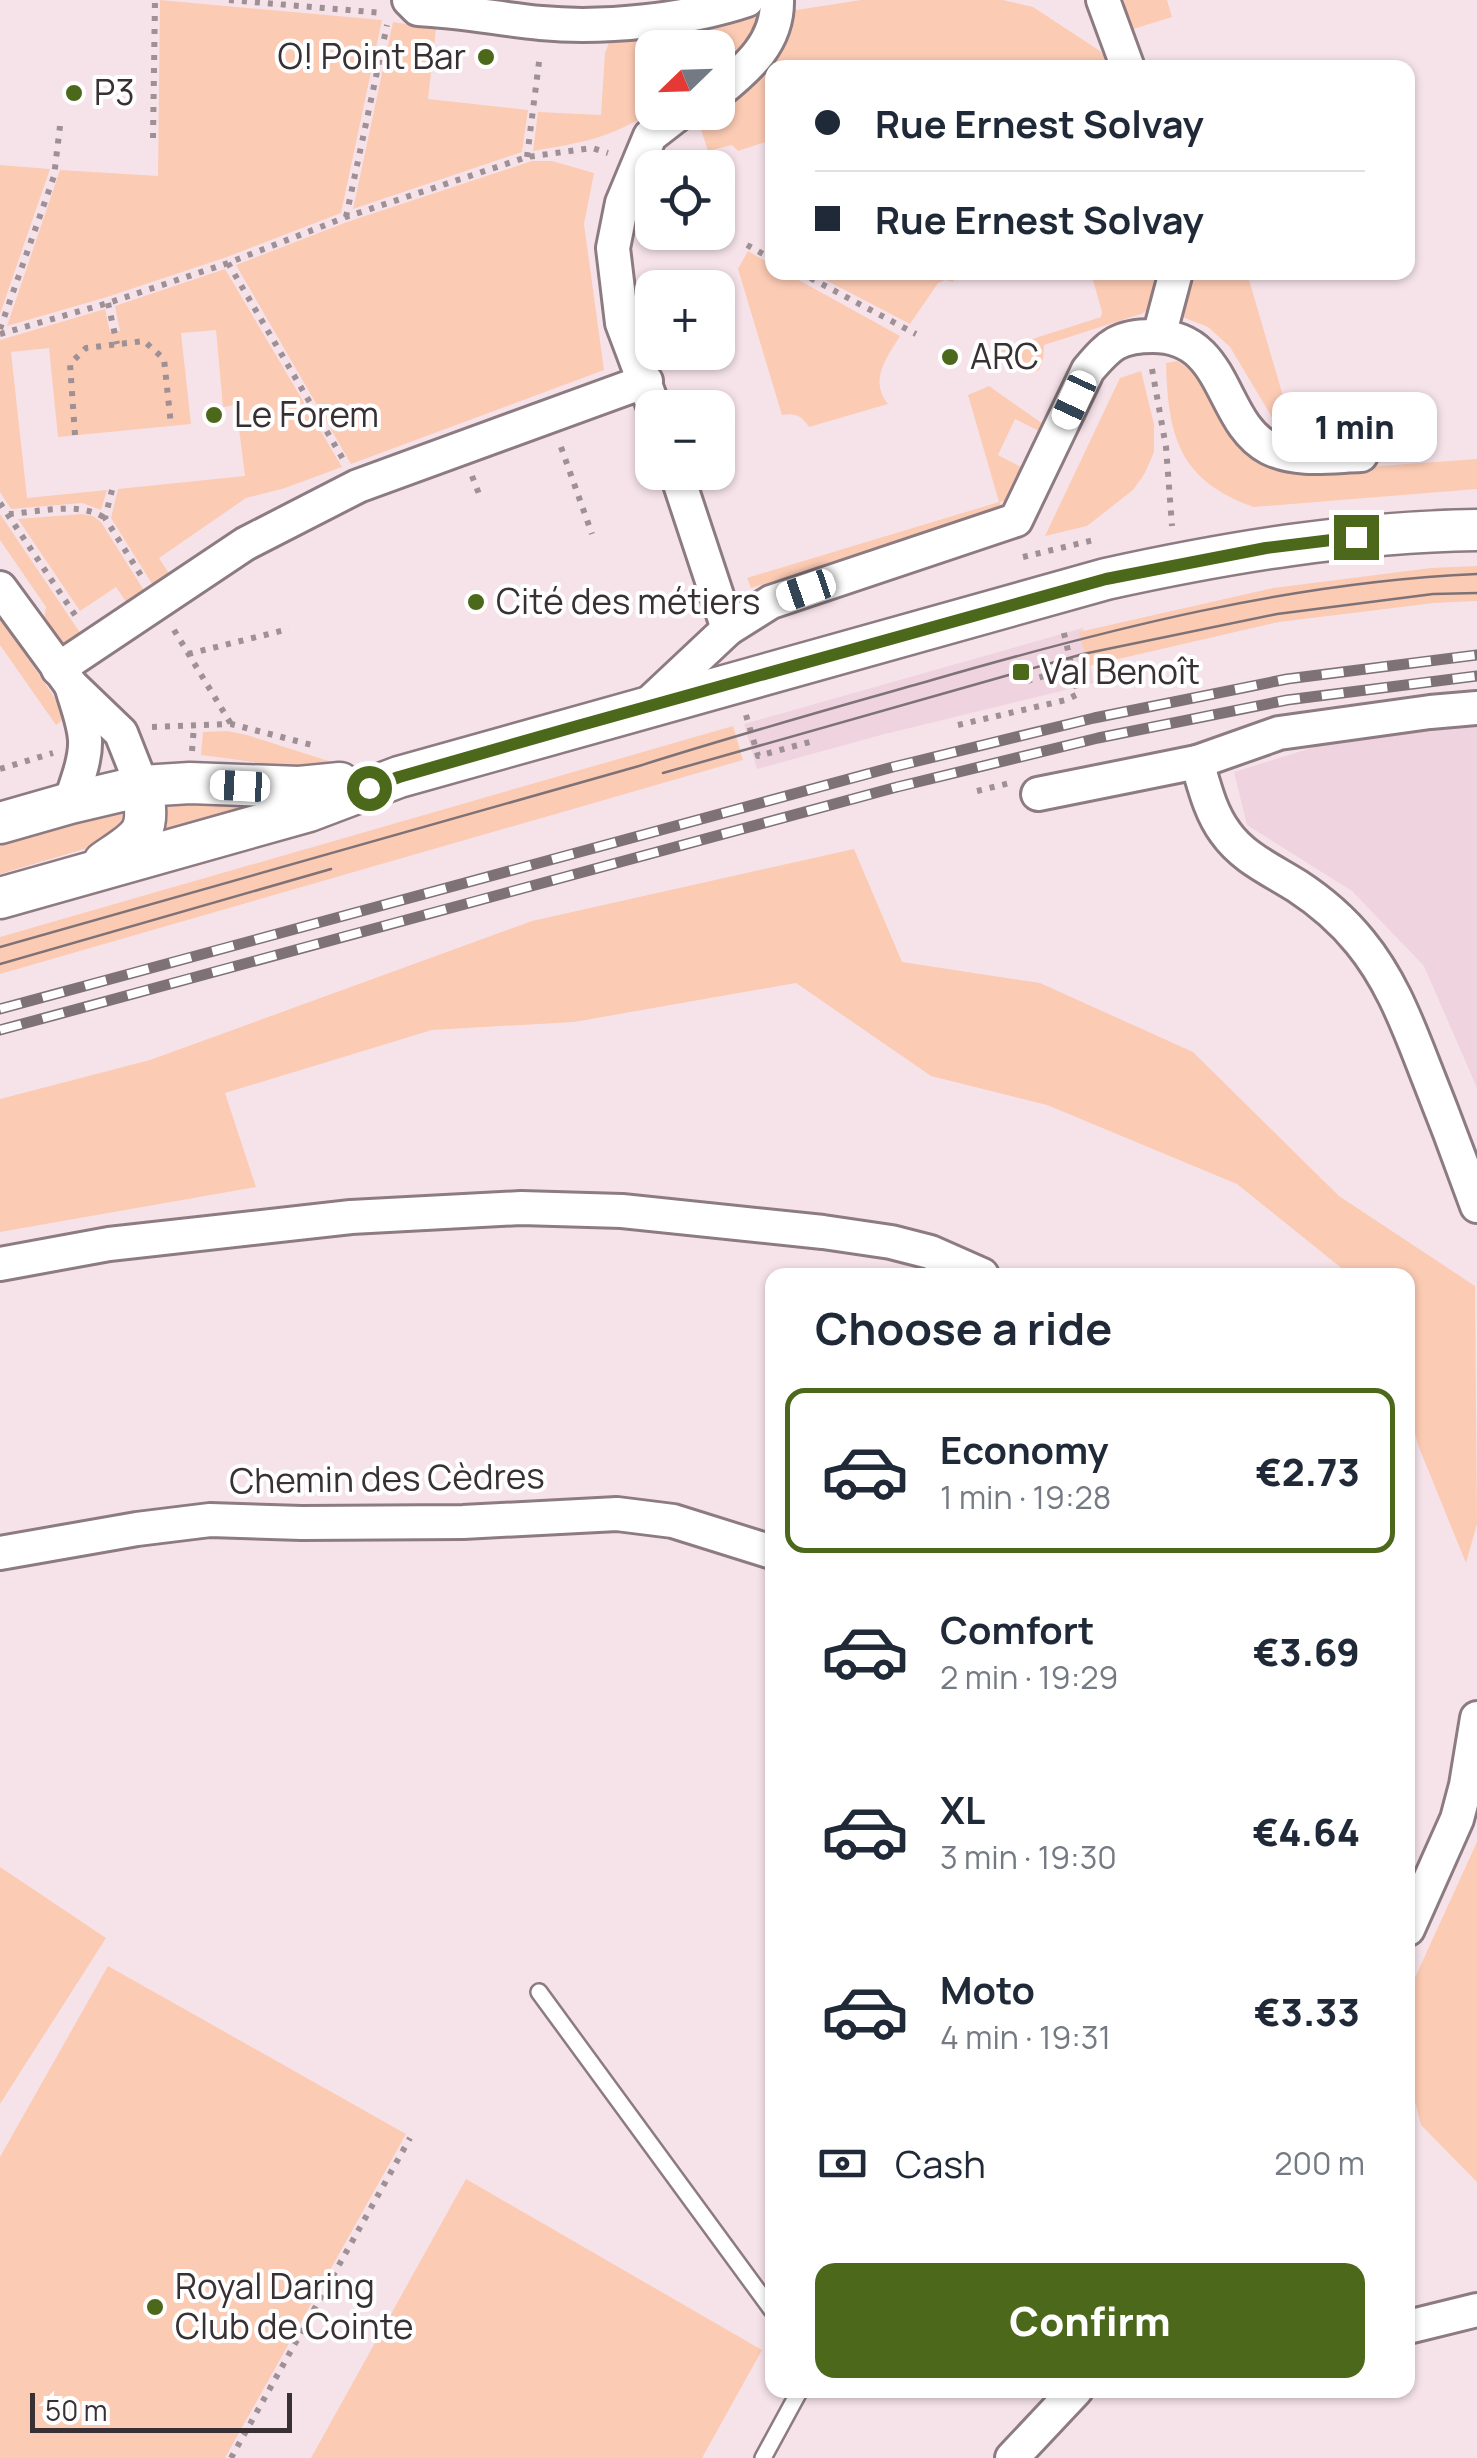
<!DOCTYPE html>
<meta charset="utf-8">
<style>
body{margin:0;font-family:Manrope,sans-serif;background:#f2f2f3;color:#1f2937;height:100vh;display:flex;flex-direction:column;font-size:38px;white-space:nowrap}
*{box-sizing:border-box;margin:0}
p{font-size:32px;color:#747a83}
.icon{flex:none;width:55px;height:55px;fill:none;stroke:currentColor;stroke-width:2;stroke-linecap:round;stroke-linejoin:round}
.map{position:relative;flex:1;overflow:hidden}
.drawer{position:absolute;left:765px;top:1268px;width:650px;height:1130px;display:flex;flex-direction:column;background:#fff;border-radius:20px;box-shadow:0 2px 8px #0004}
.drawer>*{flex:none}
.banner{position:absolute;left:765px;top:60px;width:650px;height:220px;border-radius:20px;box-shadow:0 2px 8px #0004;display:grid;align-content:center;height:220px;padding:0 50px;background:#fff}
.needle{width:65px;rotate:247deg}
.tools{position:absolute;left:635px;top:30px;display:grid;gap:20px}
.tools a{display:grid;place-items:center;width:100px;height:100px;border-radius:20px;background:#fff;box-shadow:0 2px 8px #0004;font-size:50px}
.scale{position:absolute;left:30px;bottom:25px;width:262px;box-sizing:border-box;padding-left:10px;border:5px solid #383033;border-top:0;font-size:28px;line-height:35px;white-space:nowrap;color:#383033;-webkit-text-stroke:8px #fff;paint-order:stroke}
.end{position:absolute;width:45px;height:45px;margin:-22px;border:12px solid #4b681b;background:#fff;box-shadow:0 0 0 5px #fff}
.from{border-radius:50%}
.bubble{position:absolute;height:70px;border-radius:20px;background:#fff;box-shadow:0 2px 8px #0004;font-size:32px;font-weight:800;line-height:70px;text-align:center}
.car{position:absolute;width:30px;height:60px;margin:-30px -15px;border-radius:12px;box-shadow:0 0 8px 2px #0007;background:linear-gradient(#fff 24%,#345 0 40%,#fff 0 76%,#345 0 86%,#fff 0)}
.banner b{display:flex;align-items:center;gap:35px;height:95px;font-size:38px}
.banner b+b{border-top:2px solid #e0e1e3}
.banner i{width:25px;height:25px;background:#1f2937}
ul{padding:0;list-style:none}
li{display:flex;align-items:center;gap:30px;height:165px;margin:0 20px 15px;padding:0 30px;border:5px solid transparent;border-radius:20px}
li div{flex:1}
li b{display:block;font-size:38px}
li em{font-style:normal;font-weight:800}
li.active{border-color:#4b681b}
li>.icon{width:90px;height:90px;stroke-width:1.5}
h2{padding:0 50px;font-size:45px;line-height:120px}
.pay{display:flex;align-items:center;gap:25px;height:110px;padding:0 50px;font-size:38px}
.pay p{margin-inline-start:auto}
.primary-button{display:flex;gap:20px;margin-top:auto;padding:20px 50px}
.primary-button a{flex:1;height:115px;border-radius:20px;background:#4b681b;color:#fff;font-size:40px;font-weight:800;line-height:115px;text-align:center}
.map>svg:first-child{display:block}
.built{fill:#efd3de}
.green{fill:#fccbb4}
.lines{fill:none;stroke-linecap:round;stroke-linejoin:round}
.service-casing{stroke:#8d7b82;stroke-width:20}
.minor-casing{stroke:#8d7b82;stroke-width:38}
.tertiary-casing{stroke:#8d7b82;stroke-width:45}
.path{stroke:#9e9095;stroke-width:6;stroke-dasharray:5 8;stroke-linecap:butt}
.service{stroke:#fff;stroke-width:15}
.minor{stroke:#fff;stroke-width:32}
.tertiary{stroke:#fff;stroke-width:40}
.tram{stroke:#7e7277;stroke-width:2.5}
.rail-casing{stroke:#7e7277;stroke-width:11}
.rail{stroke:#fff;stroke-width:8;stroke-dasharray:22;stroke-linecap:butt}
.route{stroke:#4b681b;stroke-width:12}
.poi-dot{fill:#4b681b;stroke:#fff;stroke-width:4}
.labels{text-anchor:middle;stroke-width:8;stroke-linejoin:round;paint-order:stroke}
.poi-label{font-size:35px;fill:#383033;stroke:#fff;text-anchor:start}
.street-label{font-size:35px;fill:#383033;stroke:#fff}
</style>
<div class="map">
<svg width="1477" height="2458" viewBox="0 0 1477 2458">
<rect width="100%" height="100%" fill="#f6e3ea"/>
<g class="built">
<polygon points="1083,628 1094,683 881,735 757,769 744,724"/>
<polygon points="1466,722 1477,722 1477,1088 1424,966 1352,891 1247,825 1234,772 1318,746"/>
</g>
<g class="green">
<polygon points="160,0 382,20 341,213 227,257 107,297 7,326 60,170 158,176"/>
<polygon points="861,0 1003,0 1033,7 1100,51 1111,67 1030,68 1022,64 1011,68 772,68 772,140 738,151 732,145 708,151 697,117 710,113 718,112 718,109 757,78 790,11"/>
<polygon points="1124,0 1167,0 1172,17 1130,30"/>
<path d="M764 16 740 58 718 76V48H652V111C612 138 580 143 533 151L538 112 601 115 605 53 609 43Z"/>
<polygon points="393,22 436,29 428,99 528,110 522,152 353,209"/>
<polygon points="532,161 552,161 594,173 584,224 604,370 351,464 236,265 347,222"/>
<polygon points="0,165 50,169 0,314"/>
<path d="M748 251 772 265V272L786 273 900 336C886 359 869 380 888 404L809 427C801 415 795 413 782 415L738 269Z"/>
<polygon points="225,269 342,467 285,488 246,498 159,558 176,584 159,595 111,518 118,489 245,476 236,405 223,407 216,330 181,333 191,424 58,437 49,348 11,352 27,498 107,490 101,510 82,503 11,509 0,492 0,340 105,309 110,332 120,331 115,306"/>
<polygon points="812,273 951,273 954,282 945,280 938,283 910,324"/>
<path d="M1091 273H1164L1153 307 1141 314 1044 345 1043 359 1039 370C1025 377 1012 368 999 362L995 351 1101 317 1102 312Z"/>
<polygon points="1184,273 1247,273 1295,437 1357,420 1359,441 1299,446 1285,439 1230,347 1208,327 1185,318 1178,311"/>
<path d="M1177 361 1197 374 1237 444 1257 461 1294 472 1477 459V489L1254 507C1179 481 1168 436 1166 363Z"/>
<polygon points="1141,371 1154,424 1154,452 1145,473 1133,490 1087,526 1045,536 1120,378"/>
<polygon points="989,386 1043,424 1039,431 1015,419 998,455 1023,468 1007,500 1000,502 1002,511 751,588 747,578 999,502 968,395"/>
<polygon points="0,514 87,643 66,658 43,625 46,607 0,540"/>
<polygon points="82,514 93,516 101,522 150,600 133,612 116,587 80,611 18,519"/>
<polygon points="1477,566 1477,601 1434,603 1279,622 1088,666 1079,632 1273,588 1431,568"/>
<polygon points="0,617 67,716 56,725 0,645"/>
<polygon points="733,726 743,760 0,974 0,937"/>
<polygon points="227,731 247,735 341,765 324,771 201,755 203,732"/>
<polygon points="276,800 159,844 165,802"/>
<polygon points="118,809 122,814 123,828 101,844 0,874 0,833"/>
<polygon points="854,849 902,962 1040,983 1193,1052 1339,1196 1475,1286 1477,1524 1466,1563 1418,1445 1408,1406 1408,1275 1350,1275 1237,1184 1047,1105 931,1076 796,983 574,1022 432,1030 225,1093 256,1187 0,1232 0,1099 150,1060 532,921"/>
<polygon points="1477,1842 1477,2182 1421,2125 1408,2074 1408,1993"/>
<polygon points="0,1867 106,1938 0,2104"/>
<polygon points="108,1966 406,2134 225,2458 0,2458 0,2157"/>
<polygon points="466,2179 762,2350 702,2458 311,2458"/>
</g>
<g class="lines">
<defs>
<g id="service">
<polyline points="539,1992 772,2310"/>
<polyline points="763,2458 800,2390"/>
</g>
<g id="minor">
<path d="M409 0 418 9C460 11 500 19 541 23 605 29 687 20 747 0"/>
<polyline points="1103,0 1128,68"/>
<path d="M718 92C748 68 778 42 777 0"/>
<polyline points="1159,336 1176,272"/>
<polyline points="654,408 622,323 613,248 622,203 650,136 681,112"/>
<polyline points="676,472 728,629"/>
<polyline points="0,588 71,685 121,733 142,786"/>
<polyline points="58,669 245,544 358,486 646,381"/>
<path d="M645 707 728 629 771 602 1016 520 1088 370C1110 344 1119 336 1153 336 1228 336 1219 422 1269 448 1297 462 1331 456 1361 455"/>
<path d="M1197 762C1204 785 1210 812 1225 832 1243 858 1272 870 1297 886 1320 901 1343 921 1360 942 1388 976 1404 1015 1420 1056 1440 1106 1459 1156 1477 1206"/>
<polyline points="1038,794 1197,762 1279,733 1430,712 1477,708"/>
<path d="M70 803C76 784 86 760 85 740 84 722 76 703 71 685"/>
<polyline points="0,1264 109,1244 351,1217 521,1208 622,1211 823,1232 891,1242 930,1252 982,1275"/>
<polyline points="0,1553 137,1529 210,1520 302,1523 463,1522 617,1514 673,1521 772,1552"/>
<polyline points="1408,1929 1457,1819 1466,1785 1477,1718"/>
<polyline points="1408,2327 1477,2310"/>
<polyline points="1012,2458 1076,2390"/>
</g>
<g id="tertiary">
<polyline points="0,823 70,803 142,786 190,783 299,787 340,783"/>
<path d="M104 862C142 836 151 835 142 786"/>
<path d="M0 898 309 811 399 777 1106 579C1229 552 1351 532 1477 530"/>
</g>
</defs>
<use href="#service" class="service-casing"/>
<use href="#minor" class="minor-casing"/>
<use href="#tertiary" class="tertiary-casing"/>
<g class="path">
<polyline points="229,0 383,13"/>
<polyline points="153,138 155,0"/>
<polyline points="527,157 540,54"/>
<polyline points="346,217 387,25"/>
<polyline points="747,245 772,259"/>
<polyline points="228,263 343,459"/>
<polyline points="799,272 916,334"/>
<polyline points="108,303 117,344"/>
<polyline points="0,329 54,176 60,126"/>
<polyline points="0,334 108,303 228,263 346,217 527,157 592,148 608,153"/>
<polyline points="1152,369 1166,447 1172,526"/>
<polyline points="75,435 70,364 86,348 144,341 164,359 171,425"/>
<polyline points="561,447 592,534"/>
<polyline points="472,476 479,494"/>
<polyline points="112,490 105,518 142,577"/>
<polyline points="0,503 77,618"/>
<path d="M9 514C39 512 79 501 105 518"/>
<polyline points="1023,557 1098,539"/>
<polyline points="174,630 231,724"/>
<polyline points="188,654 289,629"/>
<polyline points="1027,681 1072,668"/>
<polyline points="746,715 758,756 817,740"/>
<polyline points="958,725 1066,700 1078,694 1063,629"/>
<polyline points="152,727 231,724 316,746"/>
<polyline points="192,751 194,726"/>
<polyline points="0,769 53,753"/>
<polyline points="977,791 1010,783"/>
<polyline points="231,2458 410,2138"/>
</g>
<use href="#service" class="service"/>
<use href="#minor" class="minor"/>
<use href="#tertiary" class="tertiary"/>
<g class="tram">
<polyline points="663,773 1083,654 1277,614 1433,594 1477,593"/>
<path d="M0 947 639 766C736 735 834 708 932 680 1109 629 1291 582 1477 574"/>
<polyline points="0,964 331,869"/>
</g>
<defs>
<g id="rail">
<polyline points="0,1009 893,767 1094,718 1287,679 1477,655"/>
<polyline points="0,1030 897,787 1098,738 1287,700 1477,676"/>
</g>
</defs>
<use href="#rail" class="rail-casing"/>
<use href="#rail" class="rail"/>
</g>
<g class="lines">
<polyline class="route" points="369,788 399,777 574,727 1106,579 1266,548 1356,537"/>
</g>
<g class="poi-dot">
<circle cx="486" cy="57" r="10"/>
<circle cx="74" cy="93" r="10"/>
<circle cx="950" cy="357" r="10"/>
<circle cx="214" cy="415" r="10"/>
<circle cx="476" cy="602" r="10"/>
<rect x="1011" y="662" width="20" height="20" rx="5"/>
<circle cx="155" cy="2307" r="10"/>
</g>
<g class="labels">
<g class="poi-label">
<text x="466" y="69" text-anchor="end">O! Point Bar</text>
<text x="94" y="105">P3</text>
<text x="970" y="369">ARC</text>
<text x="234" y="427">Le Forem</text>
<text x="496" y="614">Cité des métiers</text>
<text x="1041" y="684">Val Benoît</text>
<text x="175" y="2299">Royal Daring<tspan x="175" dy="40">Club de Cointe</tspan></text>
</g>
<g class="street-label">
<text transform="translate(387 1479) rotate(-1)" y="12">Chemin des Cèdres</text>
</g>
</g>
</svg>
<div class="tools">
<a><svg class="needle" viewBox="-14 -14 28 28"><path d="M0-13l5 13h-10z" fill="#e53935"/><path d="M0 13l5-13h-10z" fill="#747a83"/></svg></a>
<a><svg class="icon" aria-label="locate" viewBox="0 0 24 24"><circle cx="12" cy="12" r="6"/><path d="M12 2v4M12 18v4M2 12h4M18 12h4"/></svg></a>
<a>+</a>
<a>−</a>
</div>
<div class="scale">50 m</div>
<i class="end from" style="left:369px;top:788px"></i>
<i class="end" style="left:1356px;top:537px"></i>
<div class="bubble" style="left:1272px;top:392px;width:165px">1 min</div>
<i class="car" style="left:1074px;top:400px;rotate:205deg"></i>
<i class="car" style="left:806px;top:590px;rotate:251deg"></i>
<i class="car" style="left:240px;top:786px;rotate:273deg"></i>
<div class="banner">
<b><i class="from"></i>Rue Ernest Solvay</b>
<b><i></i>Rue Ernest Solvay</b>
</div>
<section class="drawer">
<h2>Choose a ride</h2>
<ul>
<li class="active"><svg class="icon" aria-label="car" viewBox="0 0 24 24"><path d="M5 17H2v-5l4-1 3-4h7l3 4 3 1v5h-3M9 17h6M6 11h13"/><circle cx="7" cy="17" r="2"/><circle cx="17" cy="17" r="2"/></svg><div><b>Economy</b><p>1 min · 19:28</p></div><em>€2.73</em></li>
<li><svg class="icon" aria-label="car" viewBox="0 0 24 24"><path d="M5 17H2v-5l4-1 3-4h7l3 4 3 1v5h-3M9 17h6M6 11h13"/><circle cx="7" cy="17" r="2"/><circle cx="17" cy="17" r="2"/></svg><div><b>Comfort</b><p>2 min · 19:29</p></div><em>€3.69</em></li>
<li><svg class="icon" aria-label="car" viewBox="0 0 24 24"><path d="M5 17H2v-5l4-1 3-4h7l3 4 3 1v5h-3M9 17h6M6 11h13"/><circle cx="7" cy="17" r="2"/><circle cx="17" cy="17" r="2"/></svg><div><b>XL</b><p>3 min · 19:30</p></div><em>€4.64</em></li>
<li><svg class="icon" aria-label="car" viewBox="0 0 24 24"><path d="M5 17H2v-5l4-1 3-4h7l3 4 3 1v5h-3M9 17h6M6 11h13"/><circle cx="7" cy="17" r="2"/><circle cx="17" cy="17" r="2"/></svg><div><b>Moto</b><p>4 min · 19:31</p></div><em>€3.33</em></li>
</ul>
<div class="pay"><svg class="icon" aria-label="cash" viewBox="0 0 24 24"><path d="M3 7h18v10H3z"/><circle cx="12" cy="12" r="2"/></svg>Cash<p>200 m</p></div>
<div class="primary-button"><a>Confirm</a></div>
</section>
</div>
